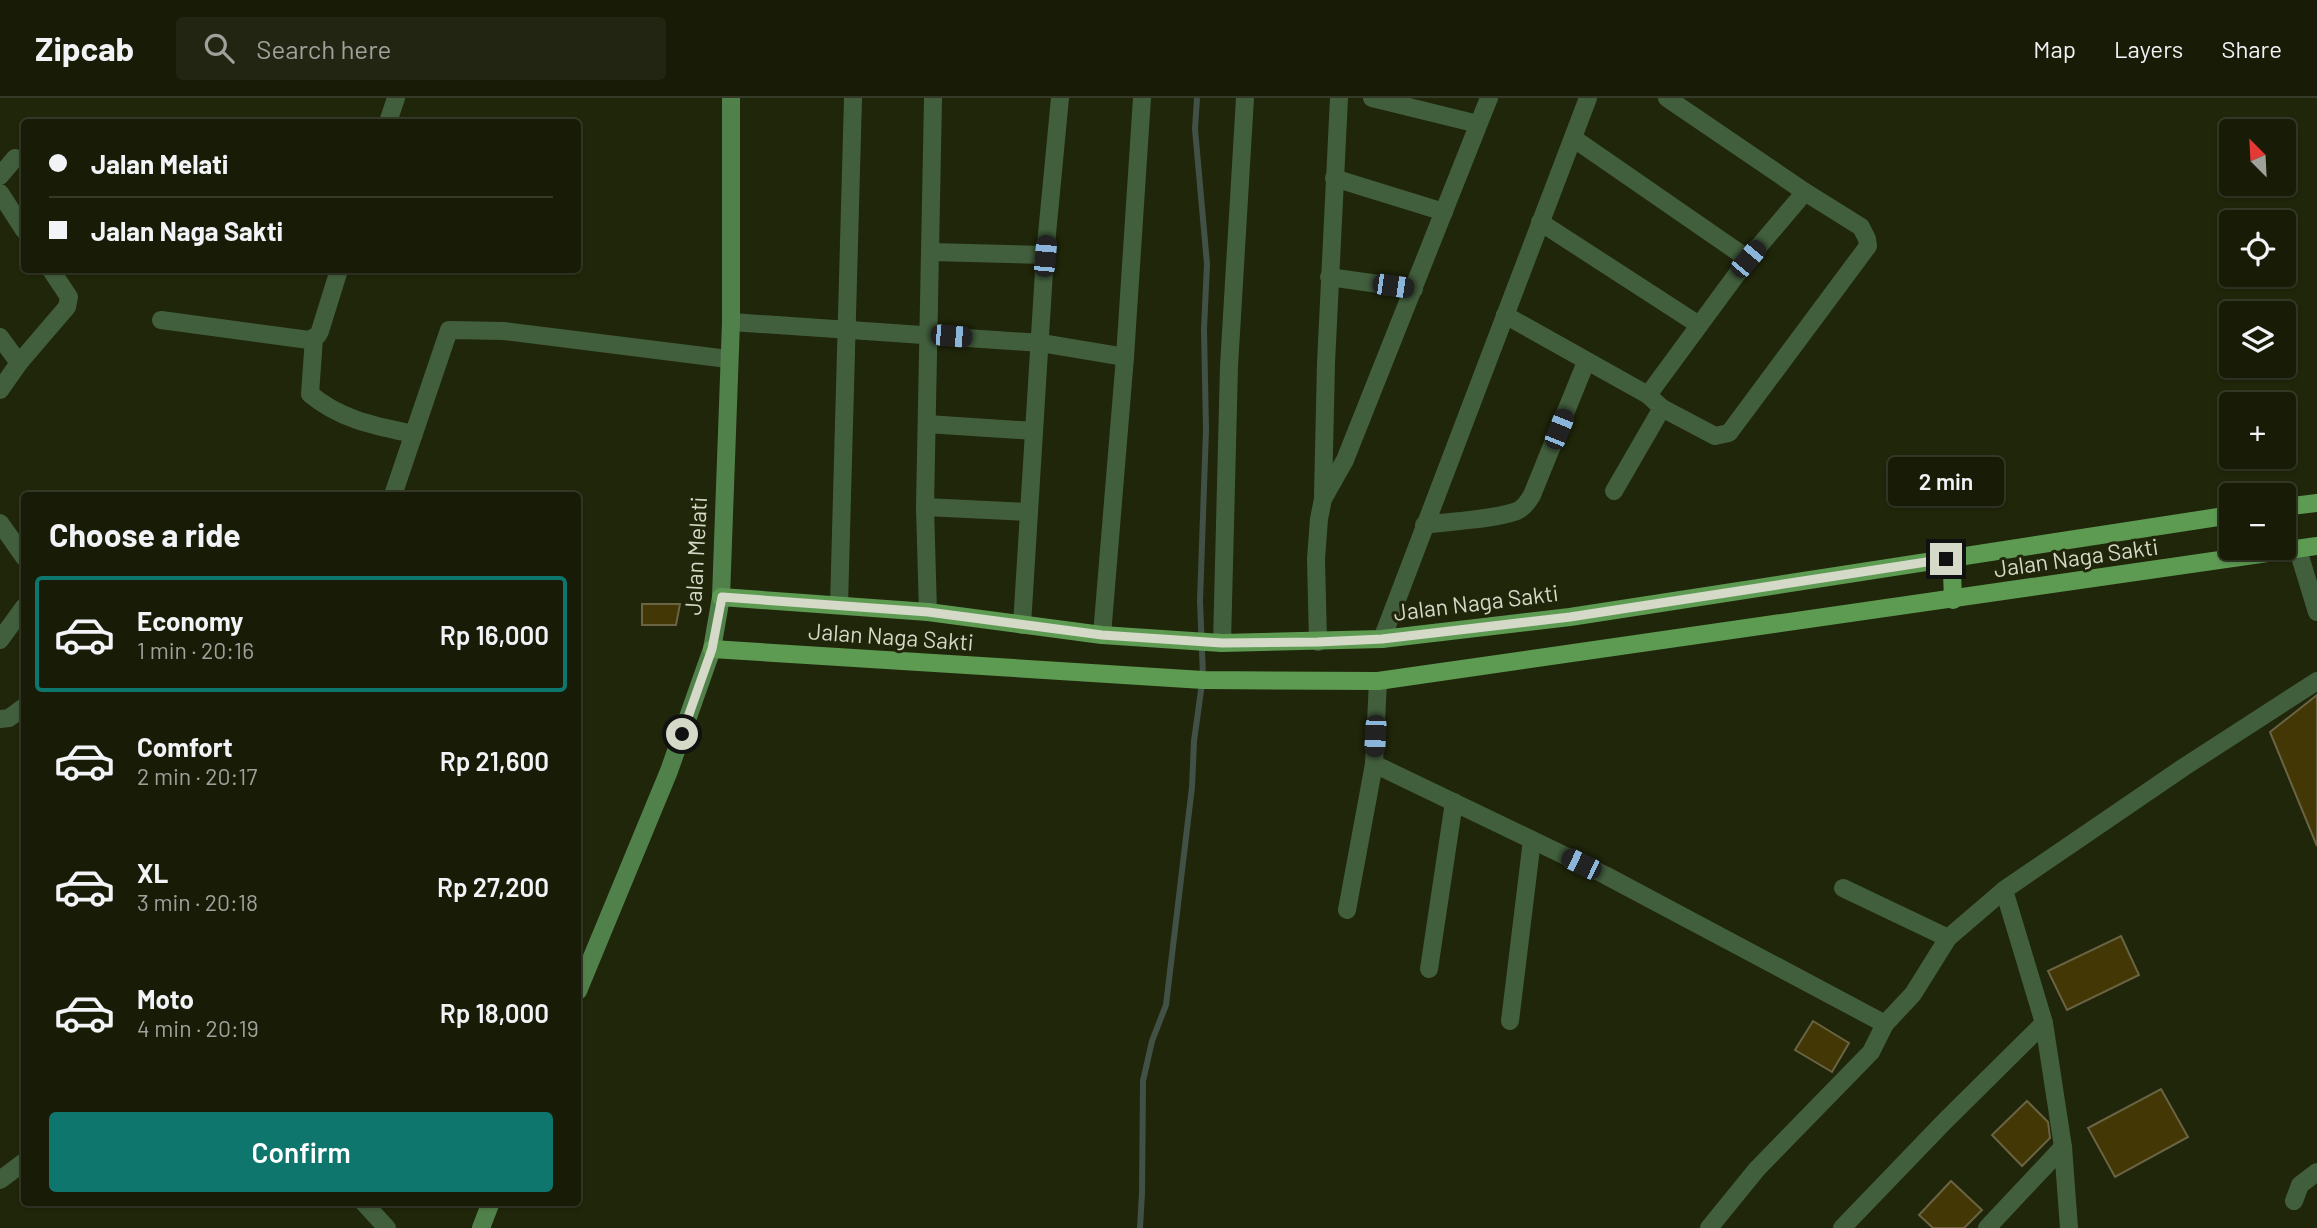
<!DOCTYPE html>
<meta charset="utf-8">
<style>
body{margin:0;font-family:Barlow,sans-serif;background:#212511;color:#f1f3f6;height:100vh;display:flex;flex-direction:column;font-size:26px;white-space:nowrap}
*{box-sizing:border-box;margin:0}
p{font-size:23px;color:#9fa19b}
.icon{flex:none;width:38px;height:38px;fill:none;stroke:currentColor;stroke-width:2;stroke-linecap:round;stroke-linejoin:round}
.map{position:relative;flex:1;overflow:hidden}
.sheet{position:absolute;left:21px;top:394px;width:560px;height:714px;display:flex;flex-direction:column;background:#181c07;border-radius:7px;box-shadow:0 2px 5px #0004,0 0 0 2px #363a28}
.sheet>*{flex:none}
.top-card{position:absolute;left:21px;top:21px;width:560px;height:154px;border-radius:7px;box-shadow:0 2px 5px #0004,0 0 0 2px #363a28;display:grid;align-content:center;height:154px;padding:0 28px;background:#181c07}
.needle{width:46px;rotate:336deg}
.buttons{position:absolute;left:2219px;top:21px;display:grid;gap:14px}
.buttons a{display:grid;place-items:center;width:77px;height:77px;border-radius:7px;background:#181c07;box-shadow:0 2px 5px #0004,0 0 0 2px #363a28;font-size:35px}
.end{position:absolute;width:32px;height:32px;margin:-16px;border:9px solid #d5d9c8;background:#111;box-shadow:0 0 0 4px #111}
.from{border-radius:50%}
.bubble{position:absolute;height:49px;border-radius:7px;background:#181c07;box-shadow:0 2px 5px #0004,0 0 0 2px #363a28;font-size:23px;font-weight:600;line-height:49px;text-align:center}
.car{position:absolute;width:21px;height:42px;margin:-21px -10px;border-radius:9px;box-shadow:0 0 5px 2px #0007;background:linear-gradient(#222 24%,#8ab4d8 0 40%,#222 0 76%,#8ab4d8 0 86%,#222 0)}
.top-card b{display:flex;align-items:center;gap:24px;height:66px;font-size:26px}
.top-card b+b{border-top:2px solid #363a28}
.top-card i{width:18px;height:18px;background:#f1f3f6}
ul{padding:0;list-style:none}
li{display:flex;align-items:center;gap:21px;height:116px;margin:0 14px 10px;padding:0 14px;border:4px solid transparent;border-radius:7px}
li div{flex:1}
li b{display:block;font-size:26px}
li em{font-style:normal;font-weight:600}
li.on{border-color:#0f766e}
li>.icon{width:63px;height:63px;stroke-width:1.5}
h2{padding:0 28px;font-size:32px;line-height:84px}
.primary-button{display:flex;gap:14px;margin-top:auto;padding:14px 28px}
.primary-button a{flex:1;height:80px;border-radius:7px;background:#0f766e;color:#fff;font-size:28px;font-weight:600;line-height:80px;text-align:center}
header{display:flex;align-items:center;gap:42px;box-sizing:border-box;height:98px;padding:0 35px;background:#181c07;border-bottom:2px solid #363a28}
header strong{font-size:33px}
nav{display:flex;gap:38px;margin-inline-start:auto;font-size:24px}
.search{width:490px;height:63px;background:#212511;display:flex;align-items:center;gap:18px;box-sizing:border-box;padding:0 24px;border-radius:7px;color:#9fa19b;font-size:26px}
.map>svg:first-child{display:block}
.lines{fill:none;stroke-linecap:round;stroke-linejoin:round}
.stream{stroke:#425146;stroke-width:6}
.building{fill:#433805;stroke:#6a6344;stroke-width:2}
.minor{stroke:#425f3d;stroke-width:18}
.tertiary{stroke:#425f3d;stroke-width:18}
.secondary{stroke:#51814a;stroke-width:18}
.primary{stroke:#5d9b53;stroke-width:18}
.route{stroke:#d5d9c8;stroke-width:9}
.labels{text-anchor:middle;stroke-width:6;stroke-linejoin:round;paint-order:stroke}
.street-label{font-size:23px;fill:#d5d9c8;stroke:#202609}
</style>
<header>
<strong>Zipcab</strong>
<div class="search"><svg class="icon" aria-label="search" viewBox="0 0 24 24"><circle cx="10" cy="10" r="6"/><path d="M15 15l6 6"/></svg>Search here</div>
<nav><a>Map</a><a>Layers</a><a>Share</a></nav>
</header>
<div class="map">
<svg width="2317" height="1130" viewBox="0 0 2317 1130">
<rect width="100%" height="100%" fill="#202609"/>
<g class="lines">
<polyline class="stream" points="1140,1130 1142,1095 1143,983 1152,943 1166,907 1192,689 1194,643 1203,578 1200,503 1206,332 1204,231 1207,166 1195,31 1197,0"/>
</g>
<g class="building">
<polygon points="642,506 680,506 676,527 642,527"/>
<polygon points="2317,597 2317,748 2270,634"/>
<polygon points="2121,838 2139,877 2067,912 2048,873"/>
<polygon points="1813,923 1849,945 1832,974 1795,952"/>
<polygon points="2161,991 2188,1039 2115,1079 2088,1030"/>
<polygon points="2027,1003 2048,1024 2050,1040 2022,1068 1992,1037"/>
<polygon points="1951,1083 1982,1112 1964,1130 1933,1130 1919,1117"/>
</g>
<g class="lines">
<g class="minor">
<polyline points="1372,0 1478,26"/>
<polyline points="388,24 396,0"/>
<polyline points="1573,40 1748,161"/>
<polyline points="0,78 15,60"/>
<polyline points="1334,80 1444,114"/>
<polyline points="0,95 24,132"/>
<polyline points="1540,124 1699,227"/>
<polyline points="931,154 1045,157"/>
<polyline points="1329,179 1414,191"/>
<polyline points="1505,217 1648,297 1662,310 1715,338 1729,335 1868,148 1867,141 1861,129 1805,94 1667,0"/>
<polyline points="161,222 309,242 318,237 320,233 339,172"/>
<polyline points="731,224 1041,245 1125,259 1102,537"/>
<polyline points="0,239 19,265"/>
<path d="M314 240 310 296C341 322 376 328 414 336"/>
<polyline points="1125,259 1142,0"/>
<polyline points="0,292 19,265 67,209 69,199 51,172"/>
<polyline points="1648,297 1748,161 1805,94"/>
<polyline points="927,326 1034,333"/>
<polyline points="1614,393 1662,310"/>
<polyline points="393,397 449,232 504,233 728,261"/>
<polyline points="1323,397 1326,265 1339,0"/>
<polyline points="925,409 1028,414"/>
<polyline points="0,425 24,459"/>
<path d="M1424 427C1451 423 1492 422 1517 413 1524 410 1528 404 1532 397L1586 264"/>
<polyline points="839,507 853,0"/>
<polyline points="928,514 925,409 933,0"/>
<polyline points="1022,527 1045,157 1060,0"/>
<polyline points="1382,541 1588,0"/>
<polyline points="0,542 24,509"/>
<polyline points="1318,544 1316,461 1319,421 1323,401 1345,362 1489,0"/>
<polyline points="1222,545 1229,268 1245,0"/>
<polyline points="0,621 9,620 24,609"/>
<polyline points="1374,666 1605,777 1885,926"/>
<polyline points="1843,790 1948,840"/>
<polyline points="2004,792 2044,925 2063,1049 2069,1130"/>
<polyline points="1347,812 1374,666 1378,583"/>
<polyline points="1429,871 1454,704"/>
<polyline points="1510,923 1532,742"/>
<polyline points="0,1082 24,1064"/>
<polyline points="2294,1103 2300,1087 2317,1074"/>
<polyline points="363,1104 387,1130"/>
<polyline points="1709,1130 1757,1071 1871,954 1885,926 1913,896 1948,840 2004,792 2184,669 2317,583"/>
<polyline points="1842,1130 1944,1024 2044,925"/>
<polyline points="1987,1130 2063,1049"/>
</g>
<polyline class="tertiary" points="2298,452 2317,514"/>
<g class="secondary">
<polyline points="578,893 669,673 712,551 721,499 731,224 731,0"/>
<polyline points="481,1130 491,1104"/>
</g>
<g class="primary">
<polyline points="2284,409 2317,405"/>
<polyline points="1946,461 1952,474 1953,502"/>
<polyline points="721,499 928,514 1102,537 1222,545 1382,541 1570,519 2231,417"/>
<polyline points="712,551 1203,582 1378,583 2317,448"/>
</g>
</g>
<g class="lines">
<polyline class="route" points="682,636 712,551 722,499 928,514 1102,537 1222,545 1318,544 1382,541 1570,519 1946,461"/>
</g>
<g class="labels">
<g class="street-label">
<text transform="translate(696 458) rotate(-87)" y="8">Jalan Melati</text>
<text transform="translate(2076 460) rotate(-8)" y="8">Jalan Naga Sakti</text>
<text transform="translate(1476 505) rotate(-7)" y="8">Jalan Naga Sakti</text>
<text transform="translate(891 539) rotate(4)" y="8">Jalan Naga Sakti</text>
</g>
</g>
</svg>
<div class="buttons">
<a><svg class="needle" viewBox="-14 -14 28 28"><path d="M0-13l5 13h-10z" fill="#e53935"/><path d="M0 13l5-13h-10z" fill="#9fa19b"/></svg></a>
<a><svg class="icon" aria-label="locate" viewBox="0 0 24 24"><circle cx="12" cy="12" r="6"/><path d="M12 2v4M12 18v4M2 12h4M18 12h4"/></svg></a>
<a><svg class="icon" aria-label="layers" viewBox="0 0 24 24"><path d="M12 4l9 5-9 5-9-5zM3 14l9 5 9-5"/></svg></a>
<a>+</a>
<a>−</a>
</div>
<i class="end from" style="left:682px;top:636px"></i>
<i class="end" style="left:1946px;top:461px"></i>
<div class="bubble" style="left:1888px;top:359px;width:116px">2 min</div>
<i class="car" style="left:1045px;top:158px;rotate:5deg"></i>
<i class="car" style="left:1748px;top:161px;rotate:40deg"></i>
<i class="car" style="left:1393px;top:188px;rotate:98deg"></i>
<i class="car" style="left:951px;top:238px;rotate:95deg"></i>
<i class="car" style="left:1559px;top:331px;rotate:22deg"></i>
<i class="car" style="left:1375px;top:638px;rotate:183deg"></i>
<i class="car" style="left:1581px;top:766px;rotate:296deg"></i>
<div class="top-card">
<b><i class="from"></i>Jalan Melati</b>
<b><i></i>Jalan Naga Sakti</b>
</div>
<section class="sheet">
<h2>Choose a ride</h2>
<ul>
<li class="on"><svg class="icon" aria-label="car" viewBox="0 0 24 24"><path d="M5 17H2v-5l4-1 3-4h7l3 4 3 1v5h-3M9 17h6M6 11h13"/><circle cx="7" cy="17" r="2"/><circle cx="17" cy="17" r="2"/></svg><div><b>Economy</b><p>1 min · 20:16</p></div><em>Rp 16,000</em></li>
<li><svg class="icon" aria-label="car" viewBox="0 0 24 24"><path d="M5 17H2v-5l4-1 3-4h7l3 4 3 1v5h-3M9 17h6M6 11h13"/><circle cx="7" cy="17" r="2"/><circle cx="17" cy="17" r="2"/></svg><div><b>Comfort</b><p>2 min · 20:17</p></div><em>Rp 21,600</em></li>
<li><svg class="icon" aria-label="car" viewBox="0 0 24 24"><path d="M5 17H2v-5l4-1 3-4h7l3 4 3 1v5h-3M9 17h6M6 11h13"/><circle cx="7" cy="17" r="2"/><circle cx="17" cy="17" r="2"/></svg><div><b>XL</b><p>3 min · 20:18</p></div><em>Rp 27,200</em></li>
<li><svg class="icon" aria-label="car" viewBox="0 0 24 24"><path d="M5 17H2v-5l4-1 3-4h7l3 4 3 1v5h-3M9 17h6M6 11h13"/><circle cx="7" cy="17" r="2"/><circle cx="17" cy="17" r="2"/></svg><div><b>Moto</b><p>4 min · 20:19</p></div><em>Rp 18,000</em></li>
</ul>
<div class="primary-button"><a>Confirm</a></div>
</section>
</div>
